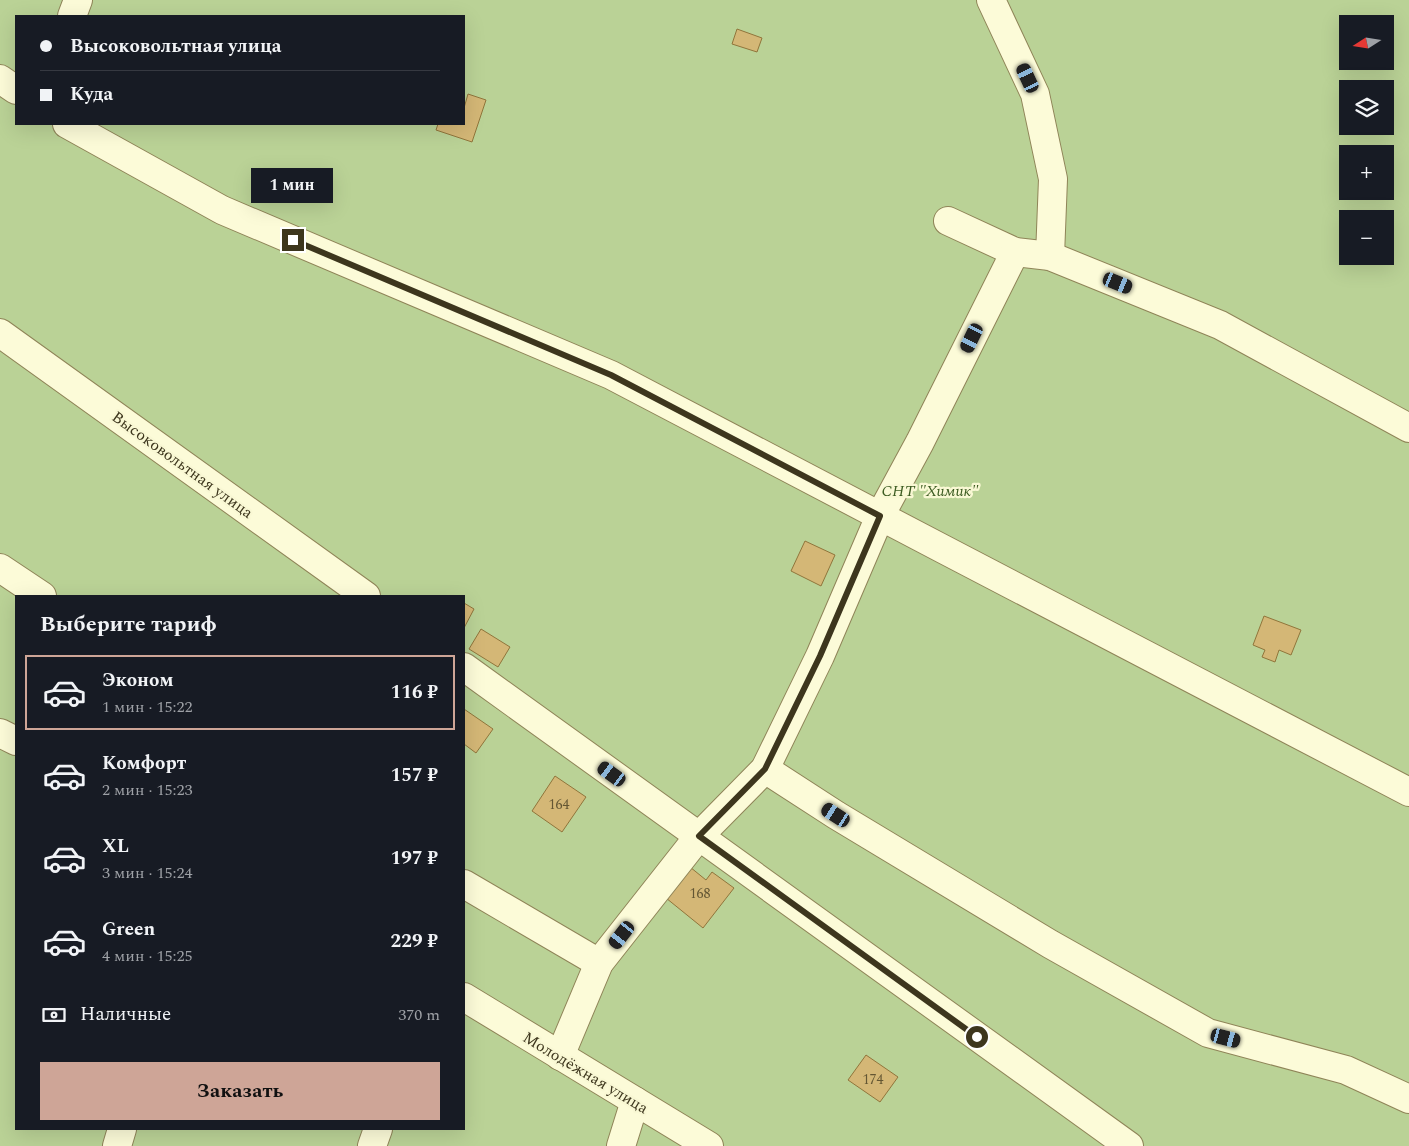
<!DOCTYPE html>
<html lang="ru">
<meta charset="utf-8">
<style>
body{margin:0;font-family:Spectral,serif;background:#242831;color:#f1f3f6;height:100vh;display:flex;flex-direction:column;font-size:19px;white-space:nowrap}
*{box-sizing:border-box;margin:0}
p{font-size:16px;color:#9ea1a6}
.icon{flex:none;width:28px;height:28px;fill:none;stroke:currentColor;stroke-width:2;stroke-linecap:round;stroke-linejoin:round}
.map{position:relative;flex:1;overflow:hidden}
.sheet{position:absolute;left:15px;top:595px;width:450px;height:535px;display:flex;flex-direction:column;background:#171b24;border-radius:0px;box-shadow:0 5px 20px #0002}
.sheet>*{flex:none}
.hud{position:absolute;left:15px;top:15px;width:450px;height:110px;border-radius:0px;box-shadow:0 5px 20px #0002;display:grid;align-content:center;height:110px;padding:0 25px;background:#171b24}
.needle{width:32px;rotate:258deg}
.tools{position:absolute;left:1339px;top:15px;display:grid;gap:10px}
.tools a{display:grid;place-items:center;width:55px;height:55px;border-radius:0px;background:#171b24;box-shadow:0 5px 20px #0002;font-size:25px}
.end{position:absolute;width:22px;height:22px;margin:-11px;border:6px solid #3d361d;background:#fff;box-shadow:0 0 0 2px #fff}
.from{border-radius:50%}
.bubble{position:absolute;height:35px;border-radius:0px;background:#171b24;box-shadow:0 5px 20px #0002;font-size:16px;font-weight:700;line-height:35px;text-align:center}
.car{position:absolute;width:15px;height:30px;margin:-15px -8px;border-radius:6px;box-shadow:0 0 4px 1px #0007;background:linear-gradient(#222 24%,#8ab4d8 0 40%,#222 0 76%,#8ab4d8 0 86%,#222 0)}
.hud b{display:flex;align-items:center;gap:18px;height:48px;font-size:19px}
.hud b+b{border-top:1px solid #363941}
.hud i{width:12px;height:12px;background:#f1f3f6}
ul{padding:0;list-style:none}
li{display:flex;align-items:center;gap:15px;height:75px;margin:0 10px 8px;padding:0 15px;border:2px solid transparent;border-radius:0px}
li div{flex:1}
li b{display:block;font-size:19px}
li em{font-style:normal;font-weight:700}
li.active{border-color:#cea597}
li>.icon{width:45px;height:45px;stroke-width:1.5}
h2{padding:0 25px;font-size:22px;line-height:60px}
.pay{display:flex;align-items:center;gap:12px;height:55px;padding:0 25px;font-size:19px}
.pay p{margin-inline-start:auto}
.primary-button{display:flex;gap:10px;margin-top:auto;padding:10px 25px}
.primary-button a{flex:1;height:58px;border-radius:0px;background:#cea597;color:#111;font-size:20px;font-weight:700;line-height:58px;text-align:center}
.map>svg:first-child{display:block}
.green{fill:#bad296;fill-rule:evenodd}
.building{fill:#d4b776;stroke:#90753b}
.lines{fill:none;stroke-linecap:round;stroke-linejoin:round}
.minor-casing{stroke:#8f8458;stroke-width:30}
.minor{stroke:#fcfbd8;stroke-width:28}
.route{stroke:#3d361d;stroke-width:6}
.labels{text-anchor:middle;stroke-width:4.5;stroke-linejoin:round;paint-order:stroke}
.number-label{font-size:14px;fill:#635633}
.street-label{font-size:16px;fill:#3d361d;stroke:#f9f8d4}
.park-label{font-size:16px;font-style:italic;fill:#3d5c22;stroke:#f9f8d4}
</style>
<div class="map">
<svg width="1409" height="1146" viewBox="0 0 1409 1146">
<rect width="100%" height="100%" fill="#f2f1c3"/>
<path class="green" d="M0 0H1409V1146H0ZM16 16H464V124H16ZM1348 24H1385V61H1348ZM1348 89H1385V126H1348ZM1348 154H1385V191H1348ZM1348 219H1385V256H1348ZM16 596H464V1129H16Z"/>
<g class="building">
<polygon points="737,29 762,38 757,52 732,44"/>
<polygon points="468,94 486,100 472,142 436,130 438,124 464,124 464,108"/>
<polygon points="805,541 835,555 821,586 791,571"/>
<polygon points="464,603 474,609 464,628"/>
<polygon points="1264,616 1301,630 1291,655 1279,650 1275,662 1262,657 1265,650 1253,645"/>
<polygon points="481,629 510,647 498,667 469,649"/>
<polygon points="464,709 493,729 476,753 464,744"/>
<polygon points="555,776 586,797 562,832 532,811"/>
<polygon points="690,867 706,880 712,872 734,888 703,928 666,898"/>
<polygon points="866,1055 898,1077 880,1102 848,1080"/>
</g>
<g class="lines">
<defs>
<g id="minor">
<polyline points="991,0 1035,94 1053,179 1050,256"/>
<polyline points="72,16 78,0"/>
<polyline points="0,79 16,90"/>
<polyline points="67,124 222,210 611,375 943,549 1409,792"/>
<polyline points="948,221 1015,252 1050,256 1220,325 1409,428"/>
<polyline points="0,333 366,596"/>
<polyline points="0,568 42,596"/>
<polyline points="464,667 1129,1146"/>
<polyline points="0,733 16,741"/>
<polyline points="765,769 836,815 1050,944 1208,1033 1346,1070 1409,1099"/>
<polyline points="464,884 599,963"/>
<polyline points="464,997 709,1146"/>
<polyline points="560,1056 599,963 699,836 765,769 820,656 880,516 920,442 1015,252"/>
<polyline points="117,1146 122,1129"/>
<polyline points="372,1146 378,1129"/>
<polyline points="621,1146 635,1101"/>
</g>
</defs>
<use href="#minor" class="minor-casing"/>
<use href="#minor" class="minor"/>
</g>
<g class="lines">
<polyline class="route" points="293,240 611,375 880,516 820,656 765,769 699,836 977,1037"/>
</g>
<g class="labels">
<g class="number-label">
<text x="559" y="809">164</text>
<text x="700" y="898">168</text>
<text x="873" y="1084">174</text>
</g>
<g class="street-label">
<text transform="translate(183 464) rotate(36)" y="6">Высоковольтная улица</text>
<text transform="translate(586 1072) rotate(31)" y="6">Молодёжная улица</text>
</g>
<g class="park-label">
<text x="930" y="496">СНТ "Химик"</text>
</g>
</g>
</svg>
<div class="tools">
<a><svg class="needle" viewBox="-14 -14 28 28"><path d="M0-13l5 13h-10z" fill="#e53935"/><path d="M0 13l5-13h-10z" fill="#9ea1a6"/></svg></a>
<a><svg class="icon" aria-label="layers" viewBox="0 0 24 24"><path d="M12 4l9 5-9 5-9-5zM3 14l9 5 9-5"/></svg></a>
<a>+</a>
<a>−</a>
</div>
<i class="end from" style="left:977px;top:1037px"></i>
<i class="end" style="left:293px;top:240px"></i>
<div class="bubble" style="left:251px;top:168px;width:82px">1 мин</div>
<i class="car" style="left:1028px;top:78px;rotate:335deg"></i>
<i class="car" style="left:1118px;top:283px;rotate:112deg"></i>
<i class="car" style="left:972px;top:338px;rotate:206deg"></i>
<i class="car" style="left:612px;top:774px;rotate:306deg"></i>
<i class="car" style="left:836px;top:815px;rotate:303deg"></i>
<i class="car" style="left:622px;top:935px;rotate:218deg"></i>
<i class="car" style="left:1226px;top:1038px;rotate:105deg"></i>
<div class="hud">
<b><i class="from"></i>Высоковольтная улица</b>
<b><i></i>Куда</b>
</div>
<section class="sheet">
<h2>Выберите тариф</h2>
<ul>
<li class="active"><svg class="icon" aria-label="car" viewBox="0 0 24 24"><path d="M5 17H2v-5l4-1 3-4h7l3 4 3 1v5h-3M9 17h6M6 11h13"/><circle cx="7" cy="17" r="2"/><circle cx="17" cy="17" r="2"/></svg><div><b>Эконом</b><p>1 мин · 15:22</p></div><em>116 ₽</em></li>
<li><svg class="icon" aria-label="car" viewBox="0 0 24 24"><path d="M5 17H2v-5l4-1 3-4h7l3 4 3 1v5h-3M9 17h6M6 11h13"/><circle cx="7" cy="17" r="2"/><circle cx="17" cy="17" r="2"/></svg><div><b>Комфорт</b><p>2 мин · 15:23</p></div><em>157 ₽</em></li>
<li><svg class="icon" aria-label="car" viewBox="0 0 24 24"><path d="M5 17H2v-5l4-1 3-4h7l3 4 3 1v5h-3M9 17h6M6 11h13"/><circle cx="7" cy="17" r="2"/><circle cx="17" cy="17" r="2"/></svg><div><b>XL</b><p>3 мин · 15:24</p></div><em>197 ₽</em></li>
<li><svg class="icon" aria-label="car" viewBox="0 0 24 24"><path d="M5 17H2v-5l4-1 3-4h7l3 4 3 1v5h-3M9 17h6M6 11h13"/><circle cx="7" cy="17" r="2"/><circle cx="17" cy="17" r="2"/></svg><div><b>Green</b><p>4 мин · 15:25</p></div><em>229 ₽</em></li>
</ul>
<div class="pay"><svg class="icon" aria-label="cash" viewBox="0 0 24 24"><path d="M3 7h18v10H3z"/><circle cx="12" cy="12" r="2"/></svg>Наличные<p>370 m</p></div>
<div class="primary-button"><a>Заказать</a></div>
</section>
</div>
